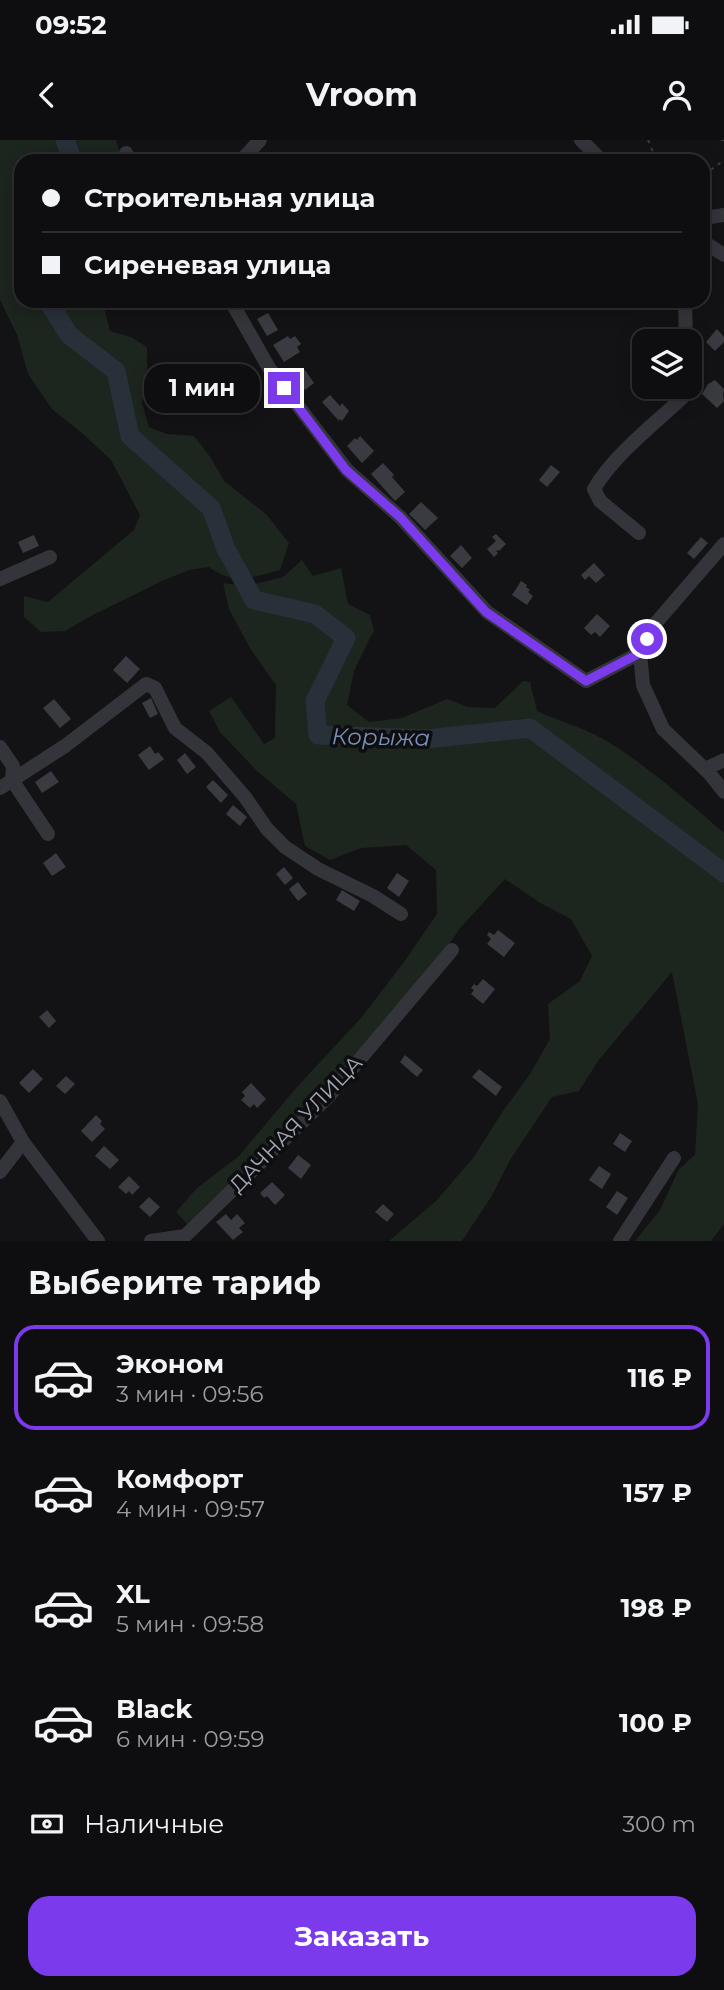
<!DOCTYPE html>
<html lang="ru">
<meta charset="utf-8">
<style>
body{margin:0;font-family:Montserrat,sans-serif;background:#1c1c1e;color:#f1f3f6;height:100vh;display:flex;flex-direction:column;font-size:26px;white-space:nowrap}
*{box-sizing:border-box;margin:0}
p{font-size:23px;color:#9b9c9f}
.icon{flex:none;width:38px;height:38px;fill:none;stroke:currentColor;stroke-width:2;stroke-linecap:round;stroke-linejoin:round}
.map{position:relative;height:1101px;overflow:hidden}
.panel{display:flex;flex-direction:column;background:#0e0e10;flex:1}
.panel>*{flex:none}
.top-card{position:absolute;left:14px;top:14px;width:696px;height:154px;border-radius:21px;box-shadow:0 4px 18px #0003,0 0 0 2px #2e2e30;display:grid;align-content:center;height:154px;padding:0 28px;background:#0e0e10}
.buttons{position:absolute;left:632px;top:189px;display:grid;gap:14px}
.buttons a{display:grid;place-items:center;width:70px;height:70px;border-radius:14px;background:#0e0e10;box-shadow:0 4px 18px #0003,0 0 0 2px #2e2e30;font-size:35px}
.end{position:absolute;width:32px;height:32px;margin:-16px;border:9px solid #7c3aed;background:#fff;box-shadow:0 0 0 4px #fff}
.from{border-radius:50%}
.bubble{position:absolute;height:49px;border-radius:21px;background:#0e0e10;box-shadow:0 4px 18px #0003,0 0 0 2px #2e2e30;font-size:23px;font-weight:700;line-height:49px;text-align:center}
.top-card b{display:flex;align-items:center;gap:24px;height:66px;font-size:26px}
.top-card b+b{border-top:2px solid #2e2e30}
.top-card i{width:18px;height:18px;background:#f1f3f6}
ul{padding:0;list-style:none}
li{display:flex;align-items:center;gap:21px;height:105px;margin:0 14px 10px;padding:0 14px;border:4px solid transparent;border-radius:21px}
li div{flex:1}
li b{display:block;font-size:26px}
li em{font-style:normal;font-weight:700}
li.current{border-color:#7c3aed}
li>.icon{width:63px;height:63px;stroke-width:1.5}
h2{padding:0 28px;font-size:32px;line-height:84px}
.pay{display:flex;align-items:center;gap:18px;height:77px;padding:0 28px;font-size:26px}
.pay p{margin-inline-start:auto}
.primary-button{display:flex;gap:14px;margin-top:auto;padding:14px 28px}
.primary-button a{flex:1;height:80px;border-radius:21px;background:#7c3aed;color:#fff;font-size:28px;font-weight:700;line-height:80px;text-align:center}
.status{display:flex;justify-content:space-between;align-items:center;height:49px;padding:0 35px;background:#0e0e10;direction:ltr}
.status svg{height:19px;fill:currentColor}
header{display:flex;justify-content:space-between;align-items:center;height:91px;padding:0 28px;background:#0e0e10;font-size:32px;font-weight:700}
.map>svg:first-child{display:block}
.green{fill:#1d251f}
.lines{fill:none;stroke-linecap:round;stroke-linejoin:round}
.river{stroke:#28303a;stroke-width:19}
.building{fill:#3a3b40}
.path{stroke:#3a3b42;stroke-width:2;stroke-dasharray:3.5 5;stroke-linecap:butt}
.minor{stroke:#34343b;stroke-width:14}
.route{stroke:#7c3aed;stroke-width:9}
.labels{text-anchor:middle;stroke-width:7;stroke-linejoin:round;paint-order:stroke}
.street-label{font-size:21px;fill:#a3a7b7;stroke:#0e0e10}
.water-label{font-size:23px;font-style:italic;fill:#7690b6;stroke:#0e0e10}
</style>
<div class="status"><b>09:52</b><svg viewBox="0 0 49 12"><path d="M0 12V9h3v3zM5 12V6h3v6zM10 12V3h3v9zM15 12V0h3v12zM26 1h20v11H26zM47 4h2v5h-2z"/></svg></div>
<header><svg class="icon" aria-label="back" viewBox="0 0 24 24"><path d="M15 5l-7 7 7 7"/></svg>Vroom<svg class="icon" aria-label="person" viewBox="0 0 24 24"><circle cx="12" cy="8" r="4"/><path d="M4 21q1-7 8-7t8 7"/></svg></header>
<div class="map">
<svg width="724" height="1101" viewBox="0 0 724 1101">
<rect width="100%" height="100%" fill="#131315"/>
<g class="green">
<path d="M0 0H116L122 21H21V161H82L87 169 104 168 110 191 131 197 147 207V233L142 263 149 287 167 294 194 296 211 318 224 341 266 374 289 403 280 430C252 437 234 446 209 427L189 430 162 441 91 476 65 491 41 492 24 477V456L48 462 134 390 140 375 111 320 83 294 52 269 28 234 17 195 0 160Z"/>
<path d="M302 420 313 436 341 428 348 464 370 475 374 490 354 531 347 565 369 582 402 578 447 559 468 567 495 568 523 541 530 542 537 571C561 582 588 589 610 603 649 627 689 663 724 693V1084L711 1101H635L660 1070 679 1029 695 1015 698 964 672 832 598 921 579 951 552 957 510 1020 491 1057 462 1101H389L436 1061 473 1018 503 971 530 934 550 899 548 864 580 841 592 816 571 779 540 763 505 739 461 787 432 829 360 919 187 1084 176 1072 197 1048 239 1016 296 948 361 878 404 822 437 774 436 730 406 705 361 708 330 720 305 706 296 664 257 631 220 592 209 571 231 557 264 604 275 598 276 545 251 510 229 469 223 443 247 446 283 437Z"/>
</g>
<g class="lines">
<g class="river">
<polyline points="65,0 73,21"/>
<polyline points="48,161 69,195 116,231 130,296 211,368 226,409 254,460 315,474 346,498 315,561 318,595 427,599 530,588 724,733"/>
</g>
</g>
<g class="building">
<polygon points="268,173 278,190 267,196 257,179"/>
<polygon points="717,189 724,197 724,202 715,211 706,202"/>
<polygon points="288,196 290,199 295,196 301,204 297,207 300,212 284,222 273,205"/>
<polygon points="305,230 314,243 305,250 295,237"/>
<polygon points="715,240 724,249 723,255 724,261 717,268 702,254 708,244"/>
<polygon points="330,255 340,266 342,263 349,271 342,281 340,279 339,281 322,262"/>
<polygon points="360,296 374,311 362,323 347,306 355,298 357,300"/>
<polygon points="383,323 394,335 392,337 405,352 395,361 371,334"/>
<polygon points="551,325 560,332 547,347 539,340"/>
<polygon points="421,362 438,378 425,390 409,374"/>
<polygon points="496,394 506,404 499,411 498,410 496,411 498,413 494,417 487,409 496,401 492,397"/>
<polygon points="34,395 39,406 23,413 18,402"/>
<polygon points="701,397 708,403 694,419 687,413"/>
<polygon points="461,405 472,418 462,428 450,416"/>
<polygon points="594,423 605,435 596,443 589,436 585,440 581,435"/>
<polygon points="521,441 527,445 526,447 530,450 528,452 533,456 527,465 512,455"/>
<polygon points="597,474 610,486 600,497 595,492 591,495 584,488"/>
<polygon points="126,516 140,529 127,543 113,530"/>
<polygon points="151,558 158,574 150,578 142,563"/>
<polygon points="54,559 71,579 60,588 43,568"/>
<polygon points="150,606 155,614 158,612 164,619 149,630 138,615"/>
<polygon points="185,613 196,627 187,634 177,620"/>
<polygon points="51,631 59,642 42,653 35,642"/>
<polygon points="213,640 228,655 221,663 206,647"/>
<polygon points="233,665 247,677 240,686 226,674"/>
<polygon points="56,713 66,727 52,736 43,723"/>
<polygon points="284,727 293,738 285,745 276,734"/>
<polygon points="397,733 409,741 399,757 387,748"/>
<polygon points="298,742 307,754 298,761 289,749"/>
<polygon points="342,750 360,761 354,771 336,760"/>
<polygon points="498,790 515,803 504,817 487,804 491,799 487,795 489,792 494,795"/>
<polygon points="483,839 495,849 483,864 471,854 474,850 471,848 474,844 477,846"/>
<polygon points="47,870 56,881 49,888 39,877"/>
<polygon points="405,915 423,930 417,937 400,922"/>
<polygon points="33,929 43,939 29,953 19,943"/>
<polygon points="479,929 502,947 496,956 472,937"/>
<polygon points="66,936 75,944 65,954 56,946"/>
<polygon points="251,943 266,959 257,968 254,964 250,968 241,960 245,956 242,952"/>
<polygon points="96,975 102,981 100,984 105,989 92,1002 81,991"/>
<polygon points="620,993 632,1001 625,1012 613,1004"/>
<polygon points="104,1006 119,1020 110,1029 95,1016"/>
<polygon points="298,1015 311,1025 301,1039 288,1028"/>
<polygon points="599,1026 611,1034 602,1049 589,1040"/>
<polygon points="129,1036 140,1047 132,1055 129,1051 126,1054 118,1047"/>
<polygon points="272,1042 285,1055 275,1065 267,1056 264,1058 260,1053"/>
<polygon points="617,1051 628,1058 617,1075 606,1067"/>
<polygon points="149,1057 160,1067 150,1077 139,1067"/>
<polygon points="383,1064 394,1074 387,1082 375,1072"/>
<polygon points="226,1074 231,1080 237,1074 245,1083 239,1088 243,1092 233,1100 216,1082"/>
</g>
<g class="lines">
<g class="path">
<polyline points="648,0 653,12 655,21"/>
<polyline points="721,0 724,0"/>
<polyline points="704,35 724,20"/>
</g>
<g class="minor">
<polyline points="581,0 602,21"/>
<polyline points="126,13 130,21"/>
<polyline points="241,21 260,0"/>
<polyline points="704,78 724,75"/>
<polyline points="704,102 724,115"/>
<polyline points="231,161 269,228 347,330 400,377 487,472 586,541 640,513"/>
<polyline points="685,161 686,201"/>
<path d="M639 393 600 361 594 349C614 315 653 285 682 258L687 247"/>
<polyline points="724,404 654,485 640,513 643,545 663,589 710,634 724,652"/>
<polyline points="0,439 50,417"/>
<polyline points="0,607 13,626 12,640 48,694"/>
<polyline points="705,629 724,620"/>
<polyline points="0,648 65,606 146,544 155,548 175,588 207,613 245,657 267,689 285,707 318,729 373,756 401,774"/>
<polyline points="0,961 23,1002 98,1101"/>
<polyline points="0,1032 23,1002"/>
<polyline points="151,1101 185,1096 328,957 452,810"/>
<polyline points="620,1101 674,1018"/>
</g>
</g>
<g class="lines">
<polyline class="route" points="284,248 346,330 400,377 486,472 586,541 640,513 647,499"/>
</g>
<g class="labels">
<g class="street-label">
<text transform="translate(296 984) rotate(-46)" y="7">ДАЧНАЯ УЛИЦА</text>
</g>
<g class="water-label">
<text transform="translate(381 597) rotate(1)" y="8">Корыжа</text>
</g>
</g>
</svg>
<div class="buttons">
<a><svg class="icon" aria-label="layers" viewBox="0 0 24 24"><path d="M12 4l9 5-9 5-9-5zM3 14l9 5 9-5"/></svg></a>
</div>
<i class="end from" style="left:647px;top:499px"></i>
<i class="end" style="left:284px;top:248px"></i>
<div class="bubble" style="left:144px;top:224px;width:116px">1 мин</div>
<div class="top-card">
<b><i class="from"></i>Строительная улица</b>
<b><i></i>Сиреневая улица</b>
</div>
</div>
<section class="panel">
<h2>Выберите тариф</h2>
<ul>
<li class="current"><svg class="icon" aria-label="car" viewBox="0 0 24 24"><path d="M5 17H2v-5l4-1 3-4h7l3 4 3 1v5h-3M9 17h6M6 11h13"/><circle cx="7" cy="17" r="2"/><circle cx="17" cy="17" r="2"/></svg><div><b>Эконом</b><p>3 мин · 09:56</p></div><em>116 ₽</em></li>
<li><svg class="icon" aria-label="car" viewBox="0 0 24 24"><path d="M5 17H2v-5l4-1 3-4h7l3 4 3 1v5h-3M9 17h6M6 11h13"/><circle cx="7" cy="17" r="2"/><circle cx="17" cy="17" r="2"/></svg><div><b>Комфорт</b><p>4 мин · 09:57</p></div><em>157 ₽</em></li>
<li><svg class="icon" aria-label="car" viewBox="0 0 24 24"><path d="M5 17H2v-5l4-1 3-4h7l3 4 3 1v5h-3M9 17h6M6 11h13"/><circle cx="7" cy="17" r="2"/><circle cx="17" cy="17" r="2"/></svg><div><b>XL</b><p>5 мин · 09:58</p></div><em>198 ₽</em></li>
<li><svg class="icon" aria-label="car" viewBox="0 0 24 24"><path d="M5 17H2v-5l4-1 3-4h7l3 4 3 1v5h-3M9 17h6M6 11h13"/><circle cx="7" cy="17" r="2"/><circle cx="17" cy="17" r="2"/></svg><div><b>Black</b><p>6 мин · 09:59</p></div><em>100 ₽</em></li>
</ul>
<div class="pay"><svg class="icon" aria-label="cash" viewBox="0 0 24 24"><path d="M3 7h18v10H3z"/><circle cx="12" cy="12" r="2"/></svg>Наличные<p>300 m</p></div>
<div class="primary-button"><a>Заказать</a></div>
</section>
